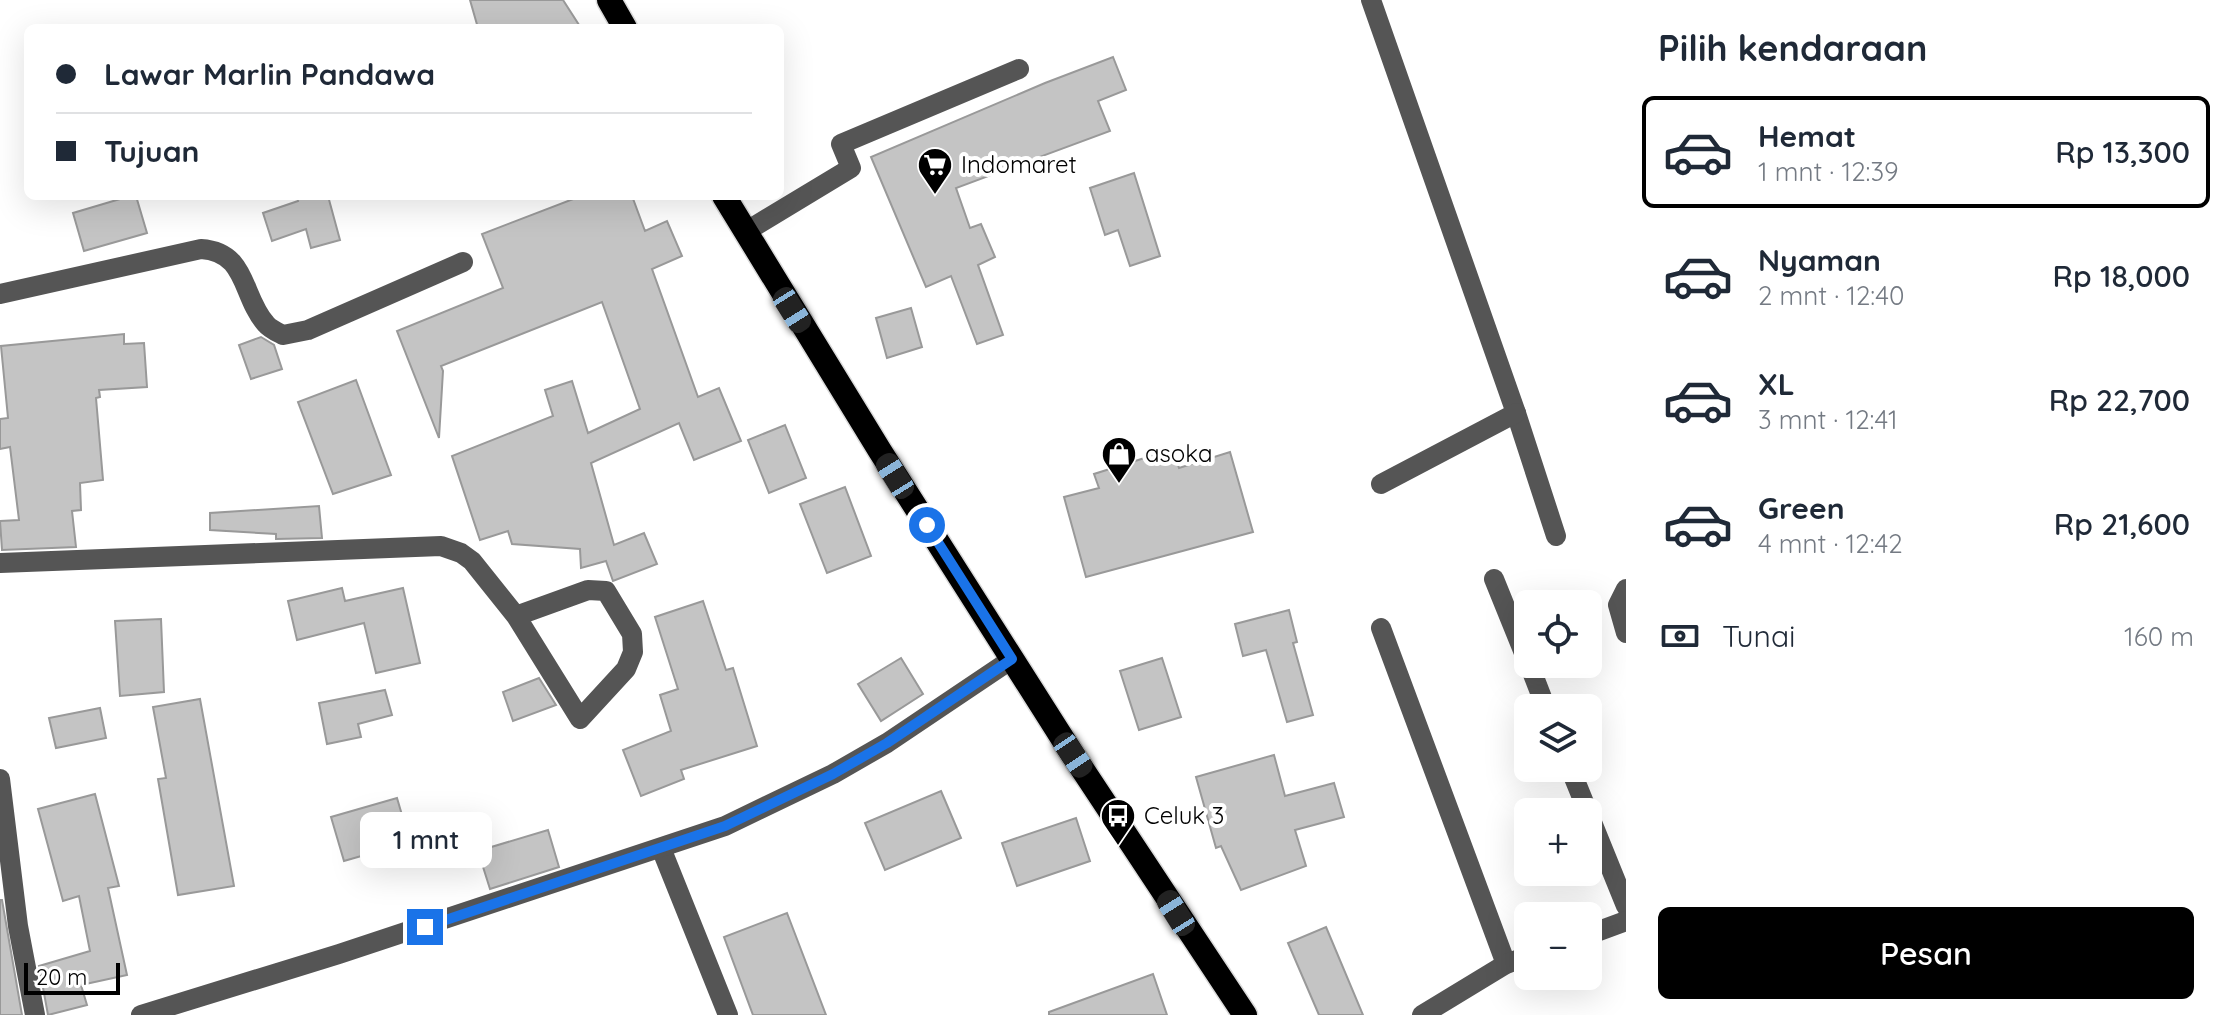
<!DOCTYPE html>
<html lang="id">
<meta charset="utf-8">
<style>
body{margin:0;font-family:Quicksand,sans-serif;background:#f6f6f7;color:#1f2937;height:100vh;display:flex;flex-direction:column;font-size:30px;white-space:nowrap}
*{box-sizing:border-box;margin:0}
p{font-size:26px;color:#747a83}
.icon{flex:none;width:44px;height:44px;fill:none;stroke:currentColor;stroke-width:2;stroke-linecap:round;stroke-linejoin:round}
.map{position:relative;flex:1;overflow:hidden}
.panel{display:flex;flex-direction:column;background:#fff;width:600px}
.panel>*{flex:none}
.guide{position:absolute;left:24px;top:24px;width:760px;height:176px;border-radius:12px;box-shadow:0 8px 32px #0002;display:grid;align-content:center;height:176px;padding:0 32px;background:#fff}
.controls{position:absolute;left:1514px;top:590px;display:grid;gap:16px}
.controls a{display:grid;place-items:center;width:88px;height:88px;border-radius:12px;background:#fff;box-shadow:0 8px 32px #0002;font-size:40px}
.scale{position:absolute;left:24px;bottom:20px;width:96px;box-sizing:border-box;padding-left:8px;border:4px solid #000;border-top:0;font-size:22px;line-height:28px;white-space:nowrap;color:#000;-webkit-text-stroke:6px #fff;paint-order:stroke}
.end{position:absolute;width:36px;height:36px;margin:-18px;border:10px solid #1a73e8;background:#fff;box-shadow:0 0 0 4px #fff}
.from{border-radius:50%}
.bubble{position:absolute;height:56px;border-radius:12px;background:#fff;box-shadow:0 8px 32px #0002;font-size:26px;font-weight:600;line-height:56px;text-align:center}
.car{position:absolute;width:24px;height:48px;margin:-24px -12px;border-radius:10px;box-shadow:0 0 6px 2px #0007;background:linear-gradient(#222 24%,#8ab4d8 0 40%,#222 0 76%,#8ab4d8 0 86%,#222 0)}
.guide b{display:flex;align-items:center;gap:28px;height:76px;font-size:30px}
.guide b+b{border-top:2px solid #e0e1e3}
.guide i{width:20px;height:20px;background:#1f2937}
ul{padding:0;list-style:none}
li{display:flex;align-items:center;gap:24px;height:112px;margin:0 16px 12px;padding:0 16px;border:4px solid transparent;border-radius:12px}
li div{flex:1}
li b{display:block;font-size:30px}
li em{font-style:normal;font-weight:600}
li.on{border-color:#000}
li>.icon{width:72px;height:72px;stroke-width:1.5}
h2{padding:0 32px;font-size:36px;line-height:96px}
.pay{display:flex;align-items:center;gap:20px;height:88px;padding:0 32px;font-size:30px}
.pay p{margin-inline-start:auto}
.button{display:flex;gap:16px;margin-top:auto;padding:16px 32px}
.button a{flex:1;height:92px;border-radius:12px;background:#000;color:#fff;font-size:32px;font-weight:600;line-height:92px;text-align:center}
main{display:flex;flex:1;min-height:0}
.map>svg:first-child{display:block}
.building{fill:#c4c4c4;stroke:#999;stroke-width:2}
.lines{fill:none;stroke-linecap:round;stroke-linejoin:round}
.highway-casing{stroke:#dbdbdb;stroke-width:27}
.minor{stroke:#555;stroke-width:20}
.highway{stroke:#000;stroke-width:24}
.route{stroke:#1a73e8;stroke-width:10}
.labels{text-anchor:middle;stroke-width:8;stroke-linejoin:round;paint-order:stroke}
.poi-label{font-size:24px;fill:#000;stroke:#fff;text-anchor:start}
</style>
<main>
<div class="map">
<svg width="1626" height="1015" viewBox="0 0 1626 1015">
<rect width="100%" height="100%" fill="#fff"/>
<g class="building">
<polygon points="470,0 563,0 581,28 478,28"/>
<polygon points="1113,57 1126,90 1098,101 1110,131 956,188 970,228 981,224 995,257 978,265 1003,335 977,344 951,276 926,287 871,157 1045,83"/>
<polygon points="1134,173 1160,256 1130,266 1118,230 1105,235 1090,188"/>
<polygon points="130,196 136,196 147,233 84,251 73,213"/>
<polygon points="297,196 328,196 340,240 311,248 306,229 272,241 263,213 298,201"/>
<polygon points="581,196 632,196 645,231 667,221 682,256 652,269 698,397 719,388 741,441 694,460 679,423 591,463 614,545 644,533 657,564 613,581 606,561 581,568 580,549 512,544 508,531 480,540 452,456 553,416 545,390 572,381 588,433 640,409 602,302 441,366 443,371 439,438 397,331 503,288 482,234"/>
<polygon points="911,308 922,347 887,358 876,318"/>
<polygon points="124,334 124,344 144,343 147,387 99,390 100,397 96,398 103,480 80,483 81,510 72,511 76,547 2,550 0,521 19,520 10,447 0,449 0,419 8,418 1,346"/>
<polygon points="261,337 274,345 282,369 251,379 239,345"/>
<polygon points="356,380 391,475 333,494 298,402"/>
<polygon points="785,425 806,478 769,493 748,440"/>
<polygon points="1173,449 1179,468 1230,452 1253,532 1086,577 1064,497 1099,488 1094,474"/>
<polygon points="845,487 871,556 827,573 800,504"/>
<polygon points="319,506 322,538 276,539 276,534 210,530 210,513"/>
<polygon points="342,588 345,601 403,588 420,663 376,673 364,623 297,640 288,601"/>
<polygon points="703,601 726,670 733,668 757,746 681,770 684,779 641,796 623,750 671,731 660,695 678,689 655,617"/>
<polygon points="1289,610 1297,642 1293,643 1313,715 1287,722 1266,650 1243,656 1235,624"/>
<polygon points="161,619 164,692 120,696 115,621"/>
<polygon points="901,658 923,694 881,721 858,684"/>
<polygon points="1162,658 1181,717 1139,730 1120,671"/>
<polygon points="539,678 556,705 513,721 503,692"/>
<polygon points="385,690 392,715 358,724 361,737 327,744 319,703"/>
<polygon points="200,699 234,886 178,895 158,779 166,778 153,707"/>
<polygon points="100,708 106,738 56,748 49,718"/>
<polygon points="1274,755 1285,796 1334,783 1344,817 1295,830 1306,866 1241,890 1221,846 1216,848 1196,777"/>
<polygon points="941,791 961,838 885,870 865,823"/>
<polygon points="95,794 119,886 108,888 127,975 81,985 87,1005 48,1015 39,966 90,951 79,896 63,901 38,809"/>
<polygon points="397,798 410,842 344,861 331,817"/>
<polygon points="1076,818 1090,861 1017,886 1002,843"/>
<polygon points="548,830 559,867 490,889 478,851"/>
<polygon points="0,900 2,900 22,1015 0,1015"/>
<polygon points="787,913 826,1015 753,1015 724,937"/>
<polygon points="1326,927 1363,1015 1319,1015 1288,943"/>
<polygon points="1153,974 1167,1015 1049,1015 1049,1012"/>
</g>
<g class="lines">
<defs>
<g id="highway">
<polyline points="609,0 625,28"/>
<polyline points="724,196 880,451 1073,755 1245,1015"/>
</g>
</defs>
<use href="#highway" class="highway-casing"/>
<g class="minor">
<polyline points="1371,0 1516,413 1556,536"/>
<polyline points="745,232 851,168 841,144 1019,69"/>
<path d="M0 294 201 249C248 252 241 296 266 324 270 329 277 332 283 335L308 330 463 262"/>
<polyline points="1381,484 1516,413"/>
<polyline points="0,563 441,546 461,553 472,561 516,616 580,719 626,669 633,652 632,634 606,591 588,590 516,616"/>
<polyline points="1494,579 1528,663"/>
<polyline points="1626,589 1618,605 1626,633"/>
<polyline points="1381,628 1506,964"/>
<polyline points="1529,664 1546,708"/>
<polyline points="1570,768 1626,906"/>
<polyline points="0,779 18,926 35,1015"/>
<polyline points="661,848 728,1015"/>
<polyline points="1588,935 1626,921"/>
<polyline points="141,1015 339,954 725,826 833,774 887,743 1012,659"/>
<polyline points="1422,1015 1506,964 1528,956"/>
</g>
<use href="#highway" class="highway"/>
</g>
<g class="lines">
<polyline class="route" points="425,927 725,826 833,774 887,743 1012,659 927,525"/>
</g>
<defs>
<symbol id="supermarket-pin" viewBox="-11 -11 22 30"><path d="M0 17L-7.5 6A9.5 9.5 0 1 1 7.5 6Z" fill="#000" stroke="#fff"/><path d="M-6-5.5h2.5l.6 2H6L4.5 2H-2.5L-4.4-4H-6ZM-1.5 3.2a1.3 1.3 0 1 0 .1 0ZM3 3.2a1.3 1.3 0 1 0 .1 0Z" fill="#fff"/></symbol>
<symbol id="shop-pin" viewBox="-11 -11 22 30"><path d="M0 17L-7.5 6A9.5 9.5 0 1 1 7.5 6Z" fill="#000" stroke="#fff"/><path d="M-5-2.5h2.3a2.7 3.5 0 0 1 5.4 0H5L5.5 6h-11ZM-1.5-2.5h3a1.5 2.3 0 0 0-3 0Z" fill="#fff"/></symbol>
<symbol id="bus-pin" viewBox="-11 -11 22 30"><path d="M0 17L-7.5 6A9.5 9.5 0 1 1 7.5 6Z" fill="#000" stroke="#fff"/><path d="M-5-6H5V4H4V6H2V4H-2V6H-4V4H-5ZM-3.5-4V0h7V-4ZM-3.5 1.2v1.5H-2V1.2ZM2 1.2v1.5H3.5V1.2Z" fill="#fff"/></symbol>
</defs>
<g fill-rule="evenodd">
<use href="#supermarket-pin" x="915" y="145" width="40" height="54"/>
<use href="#shop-pin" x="1099" y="434" width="40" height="54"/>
<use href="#bus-pin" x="1098" y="796" width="40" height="54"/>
</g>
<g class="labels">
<g class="poi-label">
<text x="961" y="173">Indomaret</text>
<text x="1145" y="462">asoka</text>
<text x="1144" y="824">Celuk 3</text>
</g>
</g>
</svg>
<div class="controls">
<a><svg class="icon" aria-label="locate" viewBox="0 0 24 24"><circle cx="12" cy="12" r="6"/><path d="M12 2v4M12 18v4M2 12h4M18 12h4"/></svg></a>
<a><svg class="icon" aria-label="layers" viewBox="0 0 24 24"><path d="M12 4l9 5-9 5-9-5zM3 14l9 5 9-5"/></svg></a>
<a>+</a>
<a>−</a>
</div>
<div class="scale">20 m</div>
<i class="end from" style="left:927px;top:525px"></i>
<i class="end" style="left:425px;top:927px"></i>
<div class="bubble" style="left:360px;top:812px;width:132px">1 mnt</div>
<i class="car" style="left:792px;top:310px;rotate:148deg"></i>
<i class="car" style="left:895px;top:476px;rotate:328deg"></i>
<i class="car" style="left:1073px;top:755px;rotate:146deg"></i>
<i class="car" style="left:1176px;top:913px;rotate:328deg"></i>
<div class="guide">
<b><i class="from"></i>Lawar Marlin Pandawa</b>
<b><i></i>Tujuan</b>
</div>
</div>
<section class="panel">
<h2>Pilih kendaraan</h2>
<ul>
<li class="on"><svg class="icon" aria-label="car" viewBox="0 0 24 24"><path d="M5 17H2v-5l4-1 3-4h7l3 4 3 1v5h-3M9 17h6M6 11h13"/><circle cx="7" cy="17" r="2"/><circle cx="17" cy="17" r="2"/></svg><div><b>Hemat</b><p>1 mnt · 12:39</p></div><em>Rp 13,300</em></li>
<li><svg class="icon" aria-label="car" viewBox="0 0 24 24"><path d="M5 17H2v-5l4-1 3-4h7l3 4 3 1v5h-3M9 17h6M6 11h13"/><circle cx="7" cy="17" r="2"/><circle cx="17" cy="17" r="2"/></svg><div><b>Nyaman</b><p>2 mnt · 12:40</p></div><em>Rp 18,000</em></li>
<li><svg class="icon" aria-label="car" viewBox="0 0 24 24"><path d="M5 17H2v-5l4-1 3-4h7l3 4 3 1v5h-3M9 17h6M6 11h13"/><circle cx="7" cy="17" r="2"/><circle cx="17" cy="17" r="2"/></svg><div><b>XL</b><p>3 mnt · 12:41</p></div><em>Rp 22,700</em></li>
<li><svg class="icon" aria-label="car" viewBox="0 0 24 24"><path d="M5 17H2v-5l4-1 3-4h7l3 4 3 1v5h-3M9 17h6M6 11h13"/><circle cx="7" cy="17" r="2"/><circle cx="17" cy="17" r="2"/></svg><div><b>Green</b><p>4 mnt · 12:42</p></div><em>Rp 21,600</em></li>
</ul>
<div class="pay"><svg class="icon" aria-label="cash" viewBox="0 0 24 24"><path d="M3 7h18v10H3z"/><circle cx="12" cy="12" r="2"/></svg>Tunai<p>160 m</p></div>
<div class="button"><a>Pesan</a></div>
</section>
</main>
